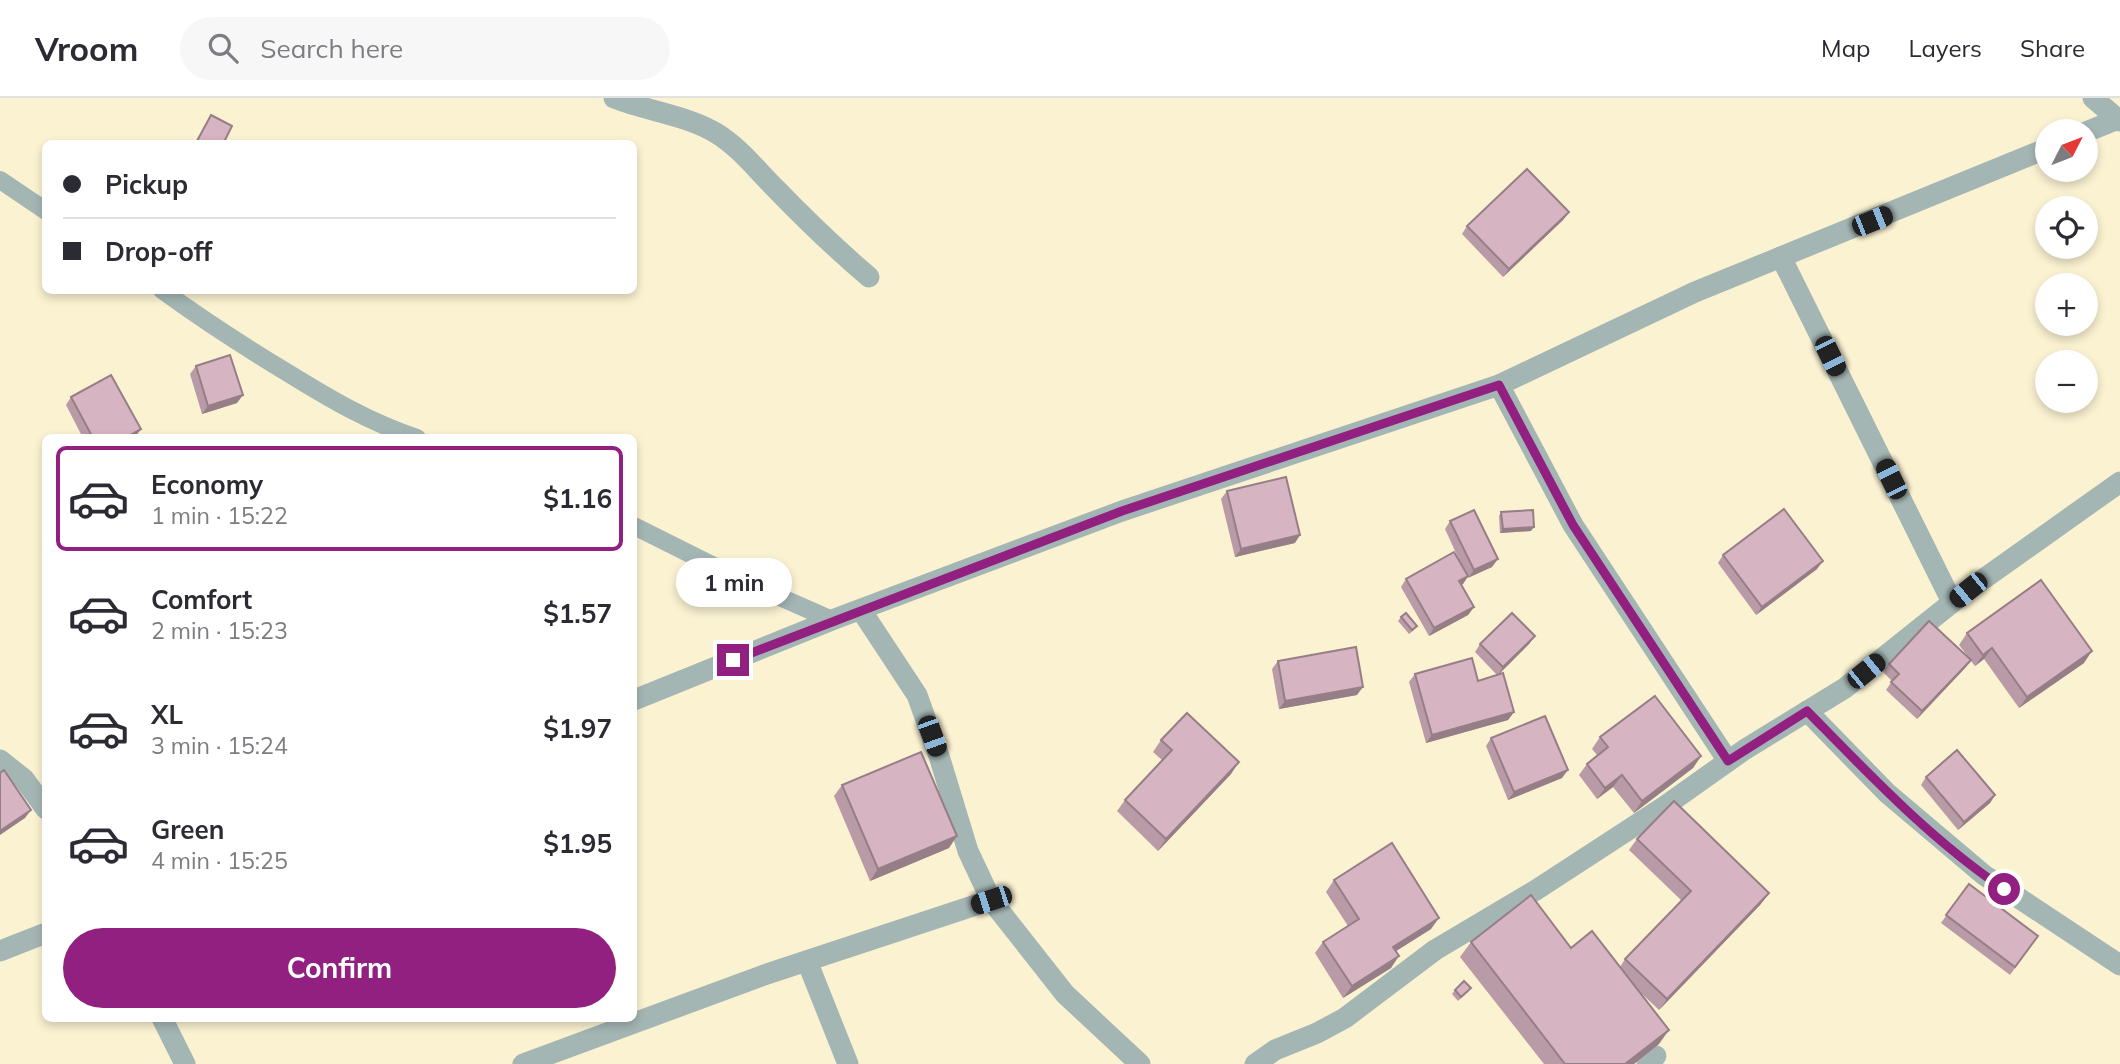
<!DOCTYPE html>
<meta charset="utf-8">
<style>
body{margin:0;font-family:Mulish,sans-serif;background:#f7f7f7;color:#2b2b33;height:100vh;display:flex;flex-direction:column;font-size:26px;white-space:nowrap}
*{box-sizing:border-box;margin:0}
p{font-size:23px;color:#7c7c81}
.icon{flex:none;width:38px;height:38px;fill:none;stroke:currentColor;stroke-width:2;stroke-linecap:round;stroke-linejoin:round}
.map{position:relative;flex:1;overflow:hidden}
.panel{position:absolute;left:42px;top:336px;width:595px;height:588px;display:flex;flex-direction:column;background:#fff;border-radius:10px;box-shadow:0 4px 10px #0003}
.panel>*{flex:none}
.hud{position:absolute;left:42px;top:42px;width:595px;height:154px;border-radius:10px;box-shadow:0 4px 10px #0003;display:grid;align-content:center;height:154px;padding:0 21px;background:#fff}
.needle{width:46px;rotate:48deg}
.buttons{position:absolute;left:2035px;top:21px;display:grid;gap:14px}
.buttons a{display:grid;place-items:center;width:63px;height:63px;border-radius:50%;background:#fff;box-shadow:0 4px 10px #0003;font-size:35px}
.end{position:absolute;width:32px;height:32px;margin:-16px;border:9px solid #912081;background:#fff;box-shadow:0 0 0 4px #fff}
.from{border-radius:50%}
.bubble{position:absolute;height:49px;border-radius:24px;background:#fff;box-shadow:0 4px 10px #0003;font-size:23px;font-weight:700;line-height:49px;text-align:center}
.car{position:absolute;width:21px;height:42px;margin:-21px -10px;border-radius:9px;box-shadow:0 0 5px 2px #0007;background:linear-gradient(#222 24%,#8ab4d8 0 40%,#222 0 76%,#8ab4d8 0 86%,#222 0)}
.hud b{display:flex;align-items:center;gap:24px;height:66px;font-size:26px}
.hud b+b{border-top:2px solid #e1e1e2}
.hud i{width:18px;height:18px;background:#2b2b33}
ul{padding:12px 0 0;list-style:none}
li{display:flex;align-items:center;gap:21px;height:105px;margin:0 14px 10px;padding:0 7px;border:4px solid transparent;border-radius:10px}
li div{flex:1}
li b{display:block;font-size:26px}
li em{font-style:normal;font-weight:700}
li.selected{border-color:#912081}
li>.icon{width:63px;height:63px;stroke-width:1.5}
.primary-button{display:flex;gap:14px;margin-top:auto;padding:14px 21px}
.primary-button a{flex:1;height:80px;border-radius:42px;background:#912081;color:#fff;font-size:28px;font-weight:700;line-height:80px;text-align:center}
header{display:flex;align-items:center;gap:42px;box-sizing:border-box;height:98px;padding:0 35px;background:#fff;border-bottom:2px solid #e1e1e2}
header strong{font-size:33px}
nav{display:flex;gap:38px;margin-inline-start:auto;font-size:24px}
.search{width:490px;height:63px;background:#f7f7f7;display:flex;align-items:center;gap:18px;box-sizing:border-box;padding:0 24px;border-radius:38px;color:#7c7c81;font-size:26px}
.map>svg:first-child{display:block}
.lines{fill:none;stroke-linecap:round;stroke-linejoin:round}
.lane{stroke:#a4b6b4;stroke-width:18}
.street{stroke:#a4b6b4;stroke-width:21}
.wall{fill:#b89ba6}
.shaded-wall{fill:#967e87}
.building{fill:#d6b4c1;stroke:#967e87;stroke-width:2}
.route{stroke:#912081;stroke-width:9}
</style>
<header>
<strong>Vroom</strong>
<div class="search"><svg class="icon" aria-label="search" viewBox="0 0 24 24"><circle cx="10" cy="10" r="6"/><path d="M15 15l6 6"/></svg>Search here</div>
<nav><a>Map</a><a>Layers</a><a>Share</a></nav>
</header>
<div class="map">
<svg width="2120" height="966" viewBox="0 0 2120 966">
<rect width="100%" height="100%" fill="#fbf2d2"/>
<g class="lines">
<g class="lane">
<polyline points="0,82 46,113"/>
<path d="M162 192C203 222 245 249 288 275 330 301 369 324 417 340"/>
<polyline points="634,428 748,485 832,522"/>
</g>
<g class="street">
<path d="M614 0C647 13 686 17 716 35 739 49 756 71 775 90 805 121 836 151 869 179"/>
<polyline points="2093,0 2120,23"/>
<polyline points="2086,34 2118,21"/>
<polyline points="1781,159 1952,504"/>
<polyline points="1499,287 1573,427 1728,663"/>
<polyline points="861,512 917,597 939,658 968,753 991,802 1065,896 1140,966"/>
<polyline points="634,602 832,522 1122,413 1499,287 1695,194 2048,50"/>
<polyline points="1807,613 1887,695 1984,777 2120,867"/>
<polyline points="0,662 24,681 46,711"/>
<polyline points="0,853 46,835"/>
<polyline points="807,863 848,966"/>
<polyline points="162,920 185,966"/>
<polyline points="523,966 764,877 991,802"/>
<polyline points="1255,966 1275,952 1317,935 1345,920 1435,852 1536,792 1665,708 1744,652 1845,590 1968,492 2120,384"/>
<polyline points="1647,966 1656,958"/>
</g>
</g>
<g class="wall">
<polygon points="1569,114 1563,122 1503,179 1462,136 1467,128"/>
<polygon points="196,268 237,305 202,316 190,276"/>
<polygon points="71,299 141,331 134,340 83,340 66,307"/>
<polygon points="1227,393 1295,445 1235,459 1221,401"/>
<polygon points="1501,414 1531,433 1500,435 1499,418"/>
<polygon points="1450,423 1492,469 1468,479 1462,487 1474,509 1468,517 1429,538 1401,489 1406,481 1461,466 1445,431"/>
<polygon points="1723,457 1817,471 1756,517 1718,465"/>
<polygon points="1401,519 1414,532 1409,536 1398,523"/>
<polygon points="1967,535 2084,565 2019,610 1984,561 1975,568 1971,563 1965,570 1917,621 1886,592 1892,583 1883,574 1889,566 1969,560 1959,547"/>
<polygon points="1535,538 1529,546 1499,576 1514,614 1508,622 1426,645 1409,584 1415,576 1478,583 1497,577 1475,554 1480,546"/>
<polygon points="1278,563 1357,597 1279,611 1272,571"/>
<polygon points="1600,639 1701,658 1693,670 1634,715 1613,689 1597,701 1579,677 1587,666 1597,657 1592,651"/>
<polygon points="1491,640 1562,680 1508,702 1486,648"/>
<polygon points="1161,642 1231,676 1158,753 1117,713 1125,702 1162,662 1153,654"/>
<polygon points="1926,679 1995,697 1990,705 1958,732 1921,687"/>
<polygon points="842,687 949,750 870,783 834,698"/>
<polygon points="1637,741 1769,795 1760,807 1659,912 1641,895 1659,946 1634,966 1544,966 1460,859 1471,844 1571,850 1620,869 1625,861 1682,803 1629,752"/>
<polygon points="1334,782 1431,831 1396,853 1391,870 1343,900 1315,855 1323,844 1348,828 1326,794"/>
<polygon points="1969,786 2038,838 2010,877 1941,825"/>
<polygon points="1455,892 1468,894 1458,903 1452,896"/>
</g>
<g class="shaded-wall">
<polygon points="1569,114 1563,122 1503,179 1509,171"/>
<polygon points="243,297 237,305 202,316 208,308"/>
<polygon points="141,331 134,340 125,340"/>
<polygon points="1534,429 1531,433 1500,435 1503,431"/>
<polygon points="1300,437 1295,445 1235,459 1241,451"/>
<polygon points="1498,461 1492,469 1468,480 1474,472"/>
<polygon points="1823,463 1817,471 1756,517 1762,509"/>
<polygon points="1468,478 1463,486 1454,491 1459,483"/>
<polygon points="1474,509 1468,517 1429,538 1434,530"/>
<polygon points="1535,538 1529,546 1498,577 1503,569"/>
<polygon points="1992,550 1984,561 1975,568 1983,557"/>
<polygon points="2092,553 2084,565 2019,610 2027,599"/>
<polygon points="1971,562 1965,570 1917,621 1922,613"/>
<polygon points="1363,589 1357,597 1279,611 1285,603"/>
<polygon points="1514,614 1508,622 1426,645 1432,637"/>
<polygon points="1701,658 1693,670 1634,715 1642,703"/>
<polygon points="1239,664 1231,676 1158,753 1166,741"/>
<polygon points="1568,672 1562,680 1508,702 1514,694"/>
<polygon points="1622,677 1613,689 1597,701 1605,690"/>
<polygon points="1995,697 1990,705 1958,732 1964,724"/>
<polygon points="31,712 25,720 0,737 0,733"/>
<polygon points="957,738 949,750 870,783 878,771"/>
<polygon points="1769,795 1760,807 1659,912 1667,901"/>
<polygon points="1439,820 1431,831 1385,860 1393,849"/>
<polygon points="1399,858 1391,870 1343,900 1352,888"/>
<polygon points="1669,932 1659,946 1634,966 1625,966"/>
</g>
<g class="building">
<polygon points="211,17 232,28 223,46 202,46 197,43"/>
<polygon points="1527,71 1569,114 1509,171 1467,128"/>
<polygon points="230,257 243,297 208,308 196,268"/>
<polygon points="111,277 141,331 125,340 93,340 71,299"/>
<polygon points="1286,379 1300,437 1241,451 1227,393"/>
<polygon points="1784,411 1823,463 1762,509 1723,457"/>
<polygon points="1474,412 1498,461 1474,472 1450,423"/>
<polygon points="1533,412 1534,429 1503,431 1501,414"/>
<polygon points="1454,454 1468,478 1459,483 1474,509 1434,530 1406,481"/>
<polygon points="2041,482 2092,553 2027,599 1992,550 1983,557 1967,535"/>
<polygon points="1406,515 1417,528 1412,532 1401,519"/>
<polygon points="1512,515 1535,538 1503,569 1480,546"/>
<polygon points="1929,523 1971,562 1922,613 1891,584 1899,576 1889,566"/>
<polygon points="1356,549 1363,589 1285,603 1278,563"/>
<polygon points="1472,560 1478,583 1503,575 1514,614 1432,637 1415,576"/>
<polygon points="1655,598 1701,658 1642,703 1622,677 1605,690 1587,666 1608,649 1600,639"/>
<polygon points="1187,615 1239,664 1166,741 1125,702 1172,652 1161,642"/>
<polygon points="1545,618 1568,672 1514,694 1491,640"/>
<polygon points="1957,652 1995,697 1964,724 1926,679"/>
<polygon points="921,654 957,738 878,771 842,687"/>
<polygon points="4,672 31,712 0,733 0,675"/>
<polygon points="1674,703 1769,795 1667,901 1625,861 1691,793 1637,741"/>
<polygon points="1392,745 1439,820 1393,849 1399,858 1352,888 1323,844 1359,821 1334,782"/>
<polygon points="1969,786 2038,838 2015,869 1946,817"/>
<polygon points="1531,797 1571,850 1592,833 1669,932 1625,966 1565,966 1471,844"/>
<polygon points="1464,883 1471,890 1461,899 1455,892"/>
</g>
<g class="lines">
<path class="route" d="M733 562 1122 413 1499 287 1573 427 1728 663 1807 613C1869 676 1931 742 2004 791"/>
</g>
</svg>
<div class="buttons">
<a><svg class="needle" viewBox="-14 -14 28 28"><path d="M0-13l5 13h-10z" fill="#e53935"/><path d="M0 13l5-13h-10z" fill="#7c7c81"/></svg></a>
<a><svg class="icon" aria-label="locate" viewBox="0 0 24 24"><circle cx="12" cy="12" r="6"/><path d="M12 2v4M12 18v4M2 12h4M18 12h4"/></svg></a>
<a>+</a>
<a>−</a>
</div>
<i class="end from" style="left:2004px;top:791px"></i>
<i class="end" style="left:733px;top:562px"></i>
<div class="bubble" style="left:676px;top:460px;width:116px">1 min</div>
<i class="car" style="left:1872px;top:123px;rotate:68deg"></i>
<i class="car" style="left:1830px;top:258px;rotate:154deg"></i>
<i class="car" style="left:1891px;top:381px;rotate:334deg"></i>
<i class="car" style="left:1968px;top:492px;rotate:231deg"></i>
<i class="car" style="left:1866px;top:573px;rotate:51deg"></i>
<i class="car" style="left:932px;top:638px;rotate:160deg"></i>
<i class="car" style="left:991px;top:802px;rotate:252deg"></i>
<div class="hud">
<b><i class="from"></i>Pickup</b>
<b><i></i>Drop-off</b>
</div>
<section class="panel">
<ul>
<li class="selected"><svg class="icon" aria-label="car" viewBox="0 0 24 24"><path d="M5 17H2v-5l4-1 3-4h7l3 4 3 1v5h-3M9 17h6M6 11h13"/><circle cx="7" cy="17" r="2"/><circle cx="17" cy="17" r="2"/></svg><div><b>Economy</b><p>1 min · 15:22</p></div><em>$1.16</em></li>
<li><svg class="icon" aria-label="car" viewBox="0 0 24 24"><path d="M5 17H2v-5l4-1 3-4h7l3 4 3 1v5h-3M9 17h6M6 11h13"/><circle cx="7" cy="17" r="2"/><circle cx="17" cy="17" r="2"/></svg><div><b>Comfort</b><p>2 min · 15:23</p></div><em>$1.57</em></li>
<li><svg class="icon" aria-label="car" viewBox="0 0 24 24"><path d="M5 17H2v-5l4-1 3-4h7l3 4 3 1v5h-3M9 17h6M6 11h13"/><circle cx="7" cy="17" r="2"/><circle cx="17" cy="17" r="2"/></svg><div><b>XL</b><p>3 min · 15:24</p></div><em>$1.97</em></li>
<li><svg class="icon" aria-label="car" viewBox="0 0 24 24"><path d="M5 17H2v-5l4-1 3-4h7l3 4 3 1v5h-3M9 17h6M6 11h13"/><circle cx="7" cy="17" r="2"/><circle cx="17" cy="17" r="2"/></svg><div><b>Green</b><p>4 min · 15:25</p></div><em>$1.95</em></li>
</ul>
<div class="primary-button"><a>Confirm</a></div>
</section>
</div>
